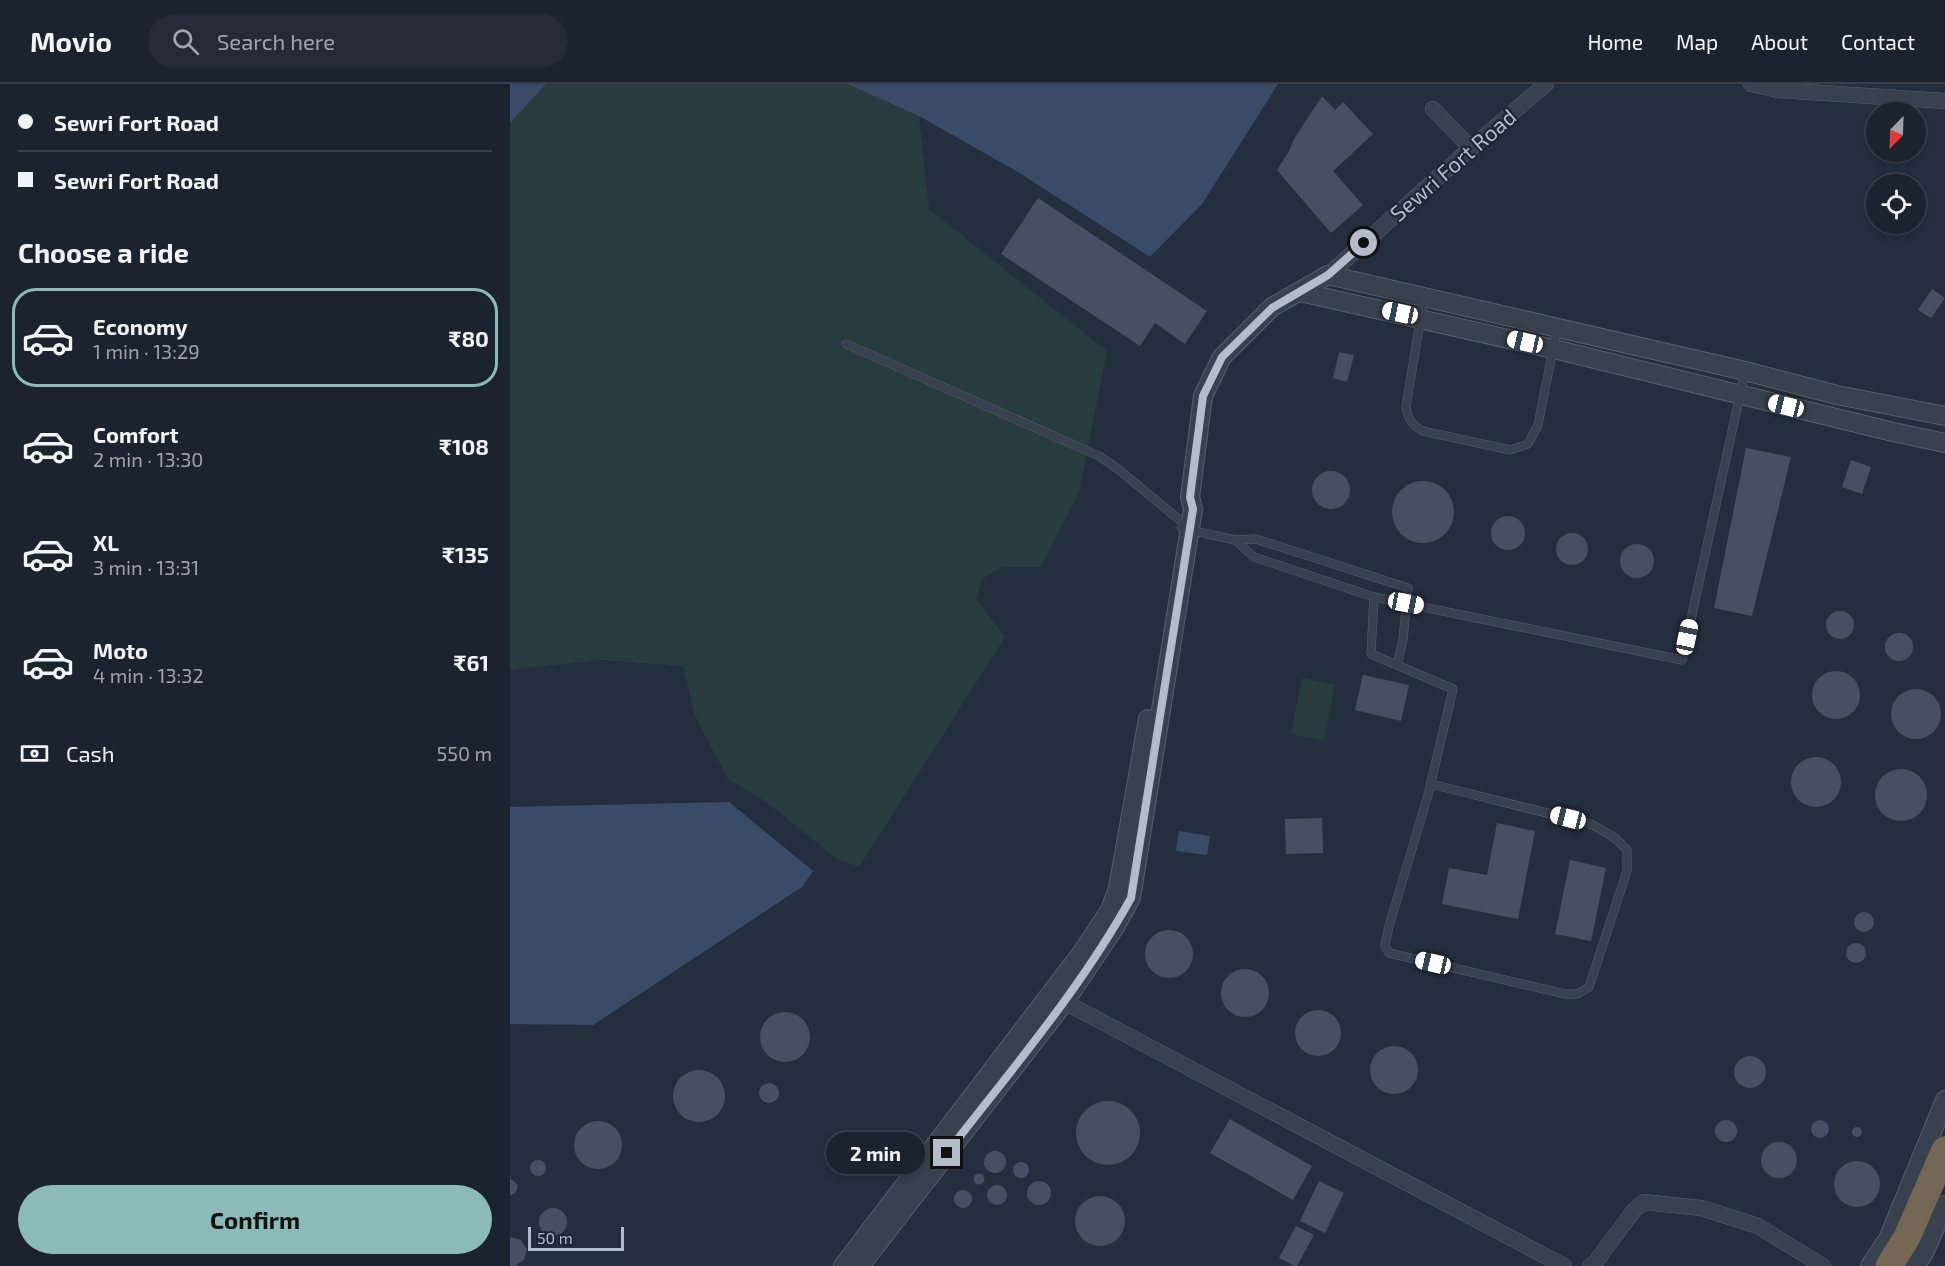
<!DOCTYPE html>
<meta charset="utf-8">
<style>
body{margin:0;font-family:"Exo 2",sans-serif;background:#242b36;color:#f1f3f6;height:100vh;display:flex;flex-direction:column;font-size:22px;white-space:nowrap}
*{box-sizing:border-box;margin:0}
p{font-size:20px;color:#a0a4aa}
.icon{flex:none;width:33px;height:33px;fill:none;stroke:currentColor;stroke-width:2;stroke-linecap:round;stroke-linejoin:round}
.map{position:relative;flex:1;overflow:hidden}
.drawer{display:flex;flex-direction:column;background:#1b232e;width:510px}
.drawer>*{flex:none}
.hud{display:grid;align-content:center;height:132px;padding:0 18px;background:#1b232e}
.needle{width:39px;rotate:203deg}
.fabs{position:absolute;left:1356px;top:18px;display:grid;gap:12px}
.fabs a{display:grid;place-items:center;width:60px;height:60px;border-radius:50%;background:#1b232e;box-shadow:0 3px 9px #0003,0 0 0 2px #39404a;font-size:30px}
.scale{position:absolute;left:18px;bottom:15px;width:96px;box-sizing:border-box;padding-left:6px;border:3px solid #b4bcc9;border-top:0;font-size:16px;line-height:21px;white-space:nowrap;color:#b4bcc9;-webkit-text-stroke:4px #1d2633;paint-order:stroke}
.end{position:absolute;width:27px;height:27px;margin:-14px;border:8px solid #b4bcc9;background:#111;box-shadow:0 0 0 3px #111}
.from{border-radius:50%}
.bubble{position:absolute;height:42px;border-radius:21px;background:#1b232e;box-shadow:0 3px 9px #0003,0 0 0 2px #39404a;font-size:20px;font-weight:700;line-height:42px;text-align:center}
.car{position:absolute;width:18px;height:36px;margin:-18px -9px;border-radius:8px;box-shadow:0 0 4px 2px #0007;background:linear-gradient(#fff 24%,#345 0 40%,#fff 0 76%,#345 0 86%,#fff 0)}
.hud b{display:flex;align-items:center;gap:21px;height:57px;font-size:22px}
.hud b+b{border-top:2px solid #39404a}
.hud i{width:15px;height:15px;background:#f1f3f6}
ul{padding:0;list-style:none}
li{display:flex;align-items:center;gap:18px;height:99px;margin:0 12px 9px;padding:0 6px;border:3px solid transparent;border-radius:24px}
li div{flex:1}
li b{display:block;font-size:22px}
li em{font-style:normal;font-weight:700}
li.active{border-color:#8bbbb9}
li>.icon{width:54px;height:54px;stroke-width:1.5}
h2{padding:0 18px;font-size:27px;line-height:72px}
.pay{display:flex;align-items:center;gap:15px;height:66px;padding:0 18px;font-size:22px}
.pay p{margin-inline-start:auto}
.cta{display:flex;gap:12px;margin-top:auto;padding:12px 18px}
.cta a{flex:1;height:69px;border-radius:36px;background:#8bbbb9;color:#111;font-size:24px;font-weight:700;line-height:69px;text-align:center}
header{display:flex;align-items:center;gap:36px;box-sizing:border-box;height:84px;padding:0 30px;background:#1b232e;border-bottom:2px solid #39404a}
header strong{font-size:28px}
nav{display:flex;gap:33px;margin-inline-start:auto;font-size:21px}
.search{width:420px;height:54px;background:#242b36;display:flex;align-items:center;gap:15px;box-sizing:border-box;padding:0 21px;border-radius:33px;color:#a0a4aa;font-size:22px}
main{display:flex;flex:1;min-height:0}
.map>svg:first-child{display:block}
.green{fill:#263c3f}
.water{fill:#394c67}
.building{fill:#455162}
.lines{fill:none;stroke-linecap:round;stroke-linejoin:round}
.service-casing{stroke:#565f6c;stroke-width:9}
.minor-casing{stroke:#565f6c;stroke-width:16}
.tertiary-casing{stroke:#565f6c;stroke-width:20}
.motorway-casing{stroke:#434c59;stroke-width:28}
.service{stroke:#38414e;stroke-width:8}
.minor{stroke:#38414e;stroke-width:15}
.tertiary{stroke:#38414e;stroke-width:18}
.motorway{stroke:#746855;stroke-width:27}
.route{stroke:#b4bcc9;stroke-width:8}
.labels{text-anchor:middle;stroke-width:4.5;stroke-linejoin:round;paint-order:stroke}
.street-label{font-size:22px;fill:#b4bcc9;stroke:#1d2633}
</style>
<header>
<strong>Movio</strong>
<div class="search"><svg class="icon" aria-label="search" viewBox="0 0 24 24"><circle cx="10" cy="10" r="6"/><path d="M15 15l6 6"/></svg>Search here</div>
<nav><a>Home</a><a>Map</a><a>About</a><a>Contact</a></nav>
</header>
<main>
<section class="drawer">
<div class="hud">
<b><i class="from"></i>Sewri Fort Road</b>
<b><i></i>Sewri Fort Road</b>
</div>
<h2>Choose a ride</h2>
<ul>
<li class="active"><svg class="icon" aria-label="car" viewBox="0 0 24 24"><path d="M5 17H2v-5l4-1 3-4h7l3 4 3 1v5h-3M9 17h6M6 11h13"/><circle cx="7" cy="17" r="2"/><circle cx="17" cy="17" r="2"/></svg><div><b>Economy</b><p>1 min · 13:29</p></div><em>₹80</em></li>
<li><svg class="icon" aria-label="car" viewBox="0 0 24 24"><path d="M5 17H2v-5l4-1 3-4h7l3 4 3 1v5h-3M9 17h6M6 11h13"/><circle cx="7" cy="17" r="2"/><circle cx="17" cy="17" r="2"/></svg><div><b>Comfort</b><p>2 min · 13:30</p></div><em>₹108</em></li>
<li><svg class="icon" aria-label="car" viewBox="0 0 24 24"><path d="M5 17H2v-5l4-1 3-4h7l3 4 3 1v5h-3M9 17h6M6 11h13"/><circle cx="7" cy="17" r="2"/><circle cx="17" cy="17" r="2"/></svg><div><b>XL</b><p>3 min · 13:31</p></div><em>₹135</em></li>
<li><svg class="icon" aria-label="car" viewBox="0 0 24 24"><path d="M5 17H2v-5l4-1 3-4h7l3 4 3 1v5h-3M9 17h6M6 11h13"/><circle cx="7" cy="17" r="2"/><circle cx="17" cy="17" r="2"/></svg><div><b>Moto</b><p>4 min · 13:32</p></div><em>₹61</em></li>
</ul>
<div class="pay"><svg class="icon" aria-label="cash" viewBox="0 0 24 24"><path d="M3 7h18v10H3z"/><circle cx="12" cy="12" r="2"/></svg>Cash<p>550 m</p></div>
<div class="cta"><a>Confirm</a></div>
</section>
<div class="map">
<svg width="1435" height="1182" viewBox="0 0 1435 1182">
<rect width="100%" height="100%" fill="#242f3e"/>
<g class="green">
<polygon points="36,0 337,0 409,32 419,125 597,267 569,408 531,483 492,483 472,495 466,515 495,553 349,783 327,775 255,717 218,695 185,632 173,582 89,576 0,586 0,39"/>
<polygon points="792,594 825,601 814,657 781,650"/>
</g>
<g class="water">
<polygon points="0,0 36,0 0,39"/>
<polygon points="337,0 768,0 692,120 640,173 508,88 409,32"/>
<polygon points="219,718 303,787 292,803 83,941 0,940 0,723"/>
<polygon points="669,747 700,752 697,771 666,767"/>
</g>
<g class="building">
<polygon points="812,12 825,26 833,18 863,50 823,87 853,121 821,149 767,86 779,67 784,55"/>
<polygon points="528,114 697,227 675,260 645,239 630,262 491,170"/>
<polygon points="1422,205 1435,214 1421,234 1408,226"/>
<polygon points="829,268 844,271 837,298 823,294"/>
<polygon points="1236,364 1281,373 1242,532 1204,524"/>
<polygon points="1341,376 1361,383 1352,410 1332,403"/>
<circle cx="821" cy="406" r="19"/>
<circle cx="913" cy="428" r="31"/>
<circle cx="998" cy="449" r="17"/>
<circle cx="1062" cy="465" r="16"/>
<circle cx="1127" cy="477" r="17"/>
<circle cx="1330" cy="541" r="14"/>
<circle cx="1389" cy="563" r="14"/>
<circle cx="1326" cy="611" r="24"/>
<polygon points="853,591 899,601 891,637 845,626"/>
<circle cx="1406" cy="630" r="25"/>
<circle cx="1306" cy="698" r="25"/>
<circle cx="1391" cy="711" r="26"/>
<polygon points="812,734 813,769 776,770 775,735"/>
<polygon points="987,739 1025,747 1008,835 932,820 939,784 977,791"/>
<polygon points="1060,776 1096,784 1081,857 1045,850"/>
<circle cx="1354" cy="838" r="10"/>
<circle cx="659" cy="870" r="24"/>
<circle cx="1346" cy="869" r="10"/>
<circle cx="735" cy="909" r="24"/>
<circle cx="808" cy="949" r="23"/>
<circle cx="275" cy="953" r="25"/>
<circle cx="884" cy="986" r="24"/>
<circle cx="1240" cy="988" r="16"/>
<circle cx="189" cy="1012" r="26"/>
<circle cx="259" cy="1009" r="10"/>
<circle cx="598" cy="1049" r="32"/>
<polygon points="720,1035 802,1082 783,1116 700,1069"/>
<circle cx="1216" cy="1047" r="11"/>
<circle cx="1310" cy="1045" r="9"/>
<circle cx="88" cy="1061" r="24"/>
<circle cx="1347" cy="1048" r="5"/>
<circle cx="1269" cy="1076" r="18"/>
<circle cx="485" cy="1078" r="11"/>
<circle cx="28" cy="1084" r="8"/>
<circle cx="1347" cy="1100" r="23"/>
<circle cx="511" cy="1086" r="8"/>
<circle cx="469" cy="1095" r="5.5"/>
<polygon points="0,1095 4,1097 8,1102 6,1108 0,1112"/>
<circle cx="529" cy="1109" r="12"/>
<polygon points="809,1097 834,1109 815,1149 790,1137"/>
<circle cx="487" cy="1111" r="10"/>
<circle cx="453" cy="1115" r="9"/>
<circle cx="590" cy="1137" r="25"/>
<circle cx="43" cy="1138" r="14"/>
<polygon points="786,1142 804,1151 787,1182 785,1182 769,1174"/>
<polygon points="0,1153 11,1156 17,1165 14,1176 5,1182 0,1182"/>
</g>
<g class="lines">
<defs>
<g id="service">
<path d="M914 213 896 323C898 335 902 341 913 347L1000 366 1018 360 1028 341 1047 245"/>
<polyline points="336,260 589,372 608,385 672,438 681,439"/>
<polyline points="671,444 725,456 746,455 898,504 893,556 887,581"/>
<polyline points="725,456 744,473 864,513 861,570 943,605 918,711 879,842 875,862 879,869 1055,910 1067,910 1079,903 1117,787 1117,766 1105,754 1081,740 921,700"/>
<polyline points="864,513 1172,576 1235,288"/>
</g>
<g id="minor">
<polyline points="1241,0 1268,6 1435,17"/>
<polyline points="923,25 961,64"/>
<polyline points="818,191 961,64 1036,0"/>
<polyline points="545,913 1054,1182"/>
<polyline points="1080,1182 1084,1180 1125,1125 1134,1118 1191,1124 1248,1142 1313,1182"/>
</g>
<g id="tertiary">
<polyline points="790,208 1052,267 1383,348 1435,359"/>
<polyline points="333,1182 573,867 600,826 608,804 638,635"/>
<polyline points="350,1182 554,919 605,843 621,814 683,425 680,413 693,312 712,273 762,223 818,191 1235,287 1327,311 1435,332"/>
<polyline points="1360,1182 1378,1155 1435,1016"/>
<polyline points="1405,1182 1414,1169 1435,1121"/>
</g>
<polyline id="motorway" points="1379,1182 1397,1153 1435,1066"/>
</defs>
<use href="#service" class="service-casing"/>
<use href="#minor" class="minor-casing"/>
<use href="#tertiary" class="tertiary-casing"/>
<use href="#motorway" class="motorway-casing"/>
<use href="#service" class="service"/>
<use href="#minor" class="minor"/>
<use href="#tertiary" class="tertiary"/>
<use href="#motorway" class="motorway"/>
</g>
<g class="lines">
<path class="route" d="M437 1069C501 986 570 906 621 814L683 425 680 413 693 312 712 273 762 224 818 191 854 159"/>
</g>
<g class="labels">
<g class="street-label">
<text transform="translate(943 81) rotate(-41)" y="8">Sewri Fort Road</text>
</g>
</g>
</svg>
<div class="fabs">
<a><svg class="needle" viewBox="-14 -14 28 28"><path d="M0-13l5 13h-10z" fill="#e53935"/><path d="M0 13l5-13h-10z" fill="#a0a4aa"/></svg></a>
<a><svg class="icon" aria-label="locate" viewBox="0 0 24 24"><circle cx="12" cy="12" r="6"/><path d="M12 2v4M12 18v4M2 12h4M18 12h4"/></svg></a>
</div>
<div class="scale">50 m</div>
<i class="end from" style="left:854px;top:159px"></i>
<i class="end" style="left:437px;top:1069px"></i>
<div class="bubble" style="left:316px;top:1048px;width:99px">2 min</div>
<i class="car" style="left:890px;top:229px;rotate:282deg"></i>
<i class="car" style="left:1015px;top:258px;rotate:283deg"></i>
<i class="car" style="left:1276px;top:322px;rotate:284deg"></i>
<i class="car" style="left:896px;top:519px;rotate:101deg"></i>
<i class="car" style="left:1177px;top:553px;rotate:12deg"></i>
<i class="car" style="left:1058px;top:734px;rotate:284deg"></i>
<i class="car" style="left:923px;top:879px;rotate:283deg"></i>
</div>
</main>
